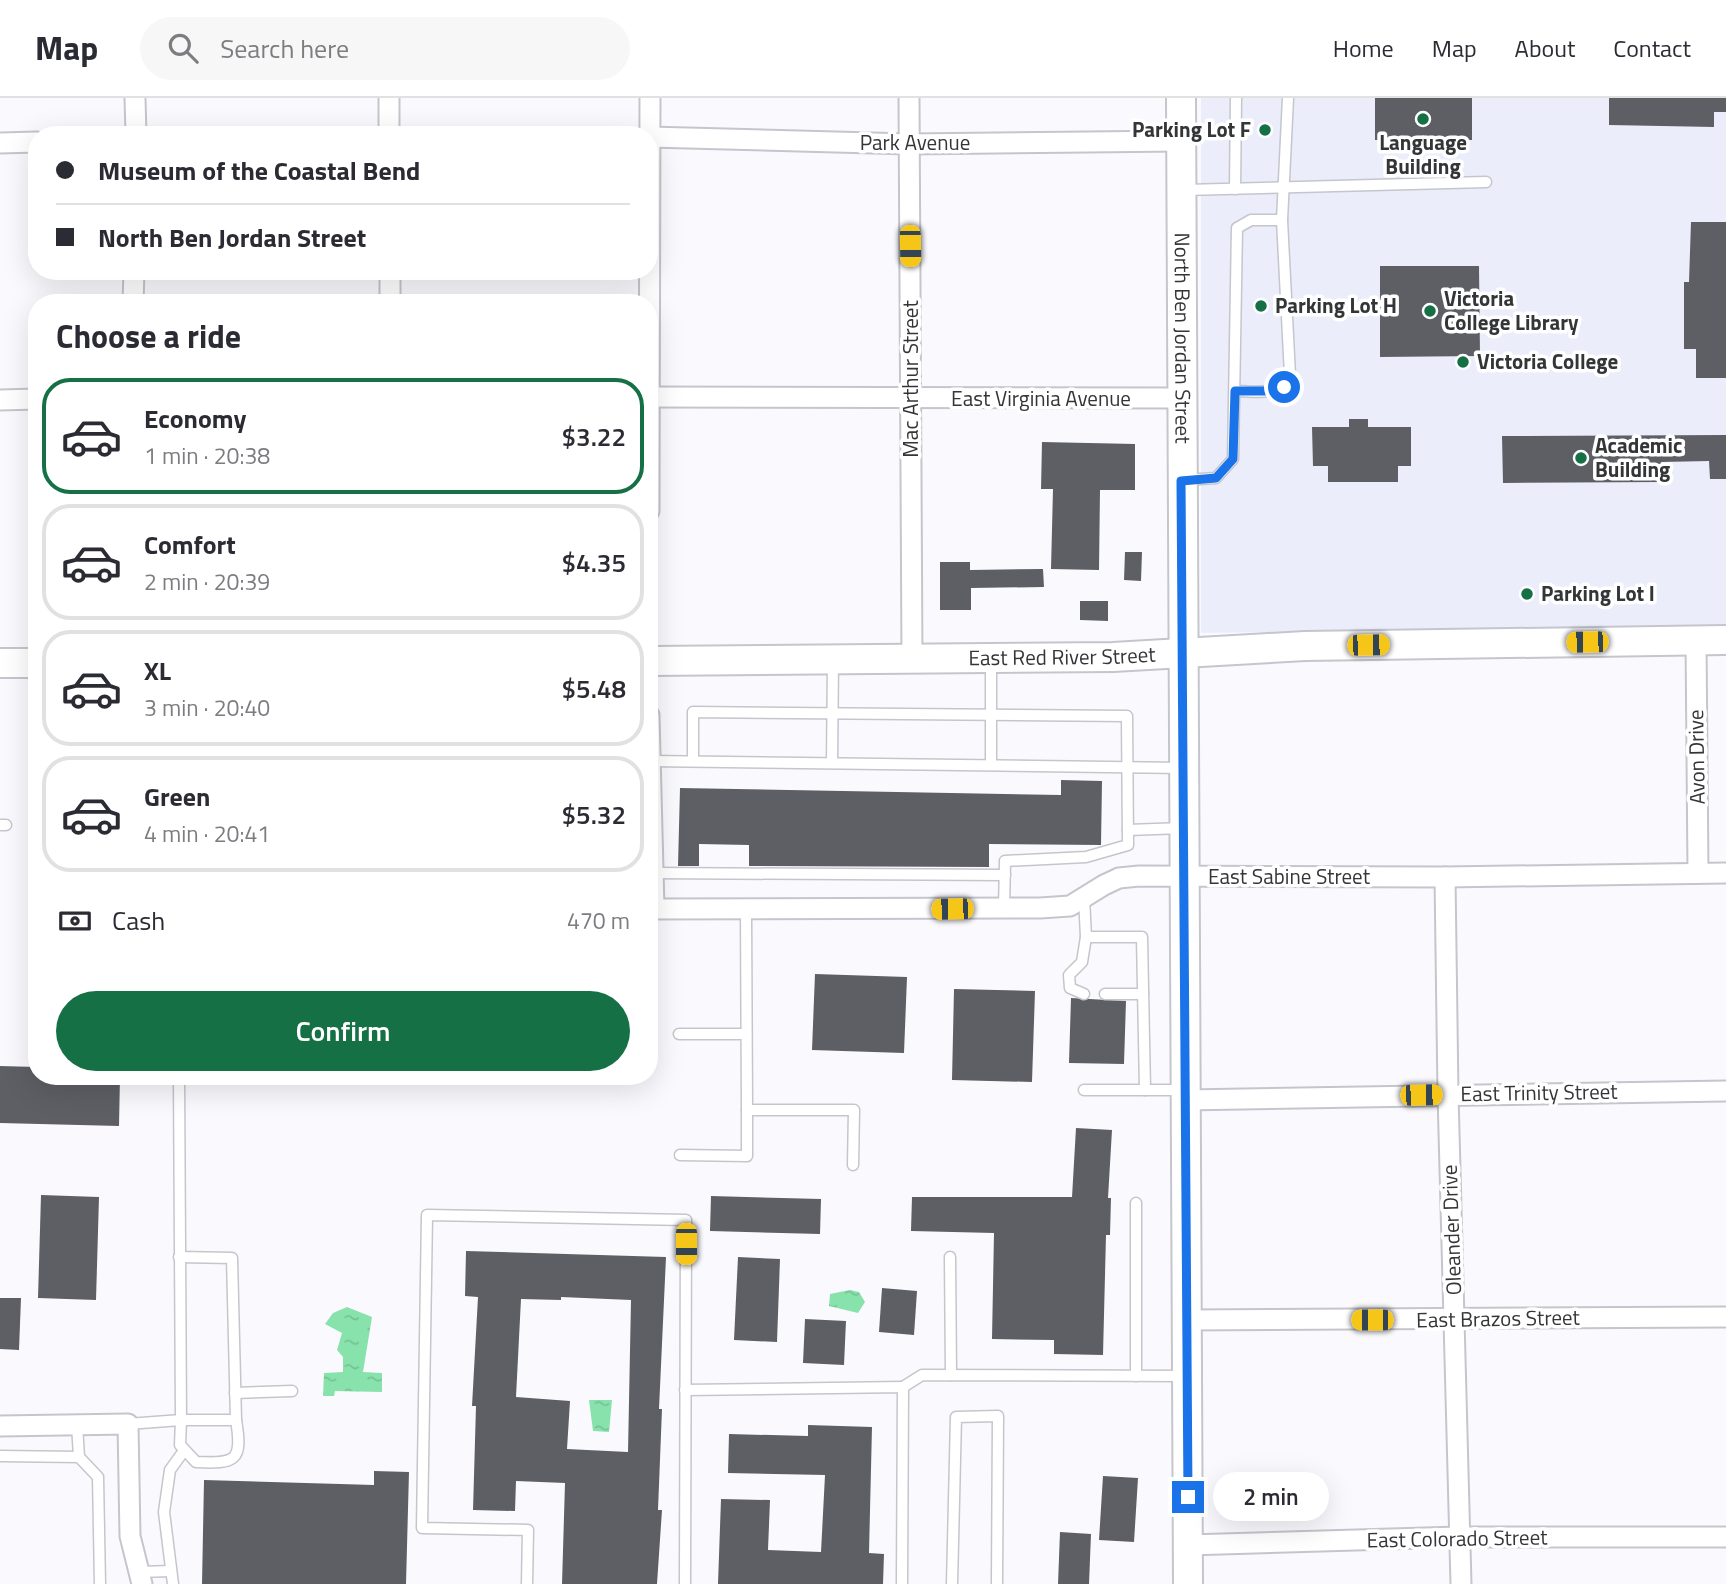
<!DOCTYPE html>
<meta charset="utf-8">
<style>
body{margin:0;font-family:"Titillium Web",sans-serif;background:#f7f7f7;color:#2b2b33;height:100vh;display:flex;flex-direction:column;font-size:26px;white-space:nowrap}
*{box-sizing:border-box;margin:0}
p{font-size:23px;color:#7c7c81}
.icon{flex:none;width:38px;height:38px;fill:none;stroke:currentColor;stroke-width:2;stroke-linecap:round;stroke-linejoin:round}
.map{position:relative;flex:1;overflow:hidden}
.drawer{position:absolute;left:28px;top:196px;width:630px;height:791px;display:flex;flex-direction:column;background:#fff;border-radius:28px;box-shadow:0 7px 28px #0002}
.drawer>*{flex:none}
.hud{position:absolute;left:28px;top:28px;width:630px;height:154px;border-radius:28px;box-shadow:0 7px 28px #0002;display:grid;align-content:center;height:154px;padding:0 28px;background:#fff}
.end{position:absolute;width:32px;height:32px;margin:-16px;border:9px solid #1a73e8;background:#fff;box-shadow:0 0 0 4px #fff}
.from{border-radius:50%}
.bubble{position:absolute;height:49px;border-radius:24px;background:#fff;box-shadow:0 7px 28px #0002;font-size:23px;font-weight:600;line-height:49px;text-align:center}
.car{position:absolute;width:21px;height:42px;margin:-21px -10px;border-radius:9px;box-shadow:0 0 5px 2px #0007;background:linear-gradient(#f5c518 24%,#345 0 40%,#f5c518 0 76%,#345 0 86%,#f5c518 0)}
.hud b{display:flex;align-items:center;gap:24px;height:66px;font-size:26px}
.hud b+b{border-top:2px solid #e1e1e2}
.hud i{width:18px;height:18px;background:#2b2b33}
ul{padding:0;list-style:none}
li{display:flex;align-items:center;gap:21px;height:116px;margin:0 14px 10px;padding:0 14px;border:4px solid #e1e1e2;border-radius:28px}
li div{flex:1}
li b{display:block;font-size:26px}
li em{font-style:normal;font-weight:600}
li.on{border-color:#157145}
li>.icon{width:63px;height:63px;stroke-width:1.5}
h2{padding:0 28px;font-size:32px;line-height:84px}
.pay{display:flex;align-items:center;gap:18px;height:77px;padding:0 28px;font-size:26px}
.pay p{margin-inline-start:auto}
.cta{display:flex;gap:14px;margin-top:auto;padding:14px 28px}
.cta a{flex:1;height:80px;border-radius:42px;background:#157145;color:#fff;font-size:28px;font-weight:600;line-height:80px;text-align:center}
header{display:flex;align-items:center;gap:42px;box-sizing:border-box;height:98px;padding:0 35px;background:#fff;border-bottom:2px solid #e1e1e2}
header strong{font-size:33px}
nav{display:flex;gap:38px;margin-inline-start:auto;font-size:24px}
.search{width:490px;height:63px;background:#f7f7f7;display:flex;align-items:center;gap:18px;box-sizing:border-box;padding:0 24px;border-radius:38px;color:#7c7c81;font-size:26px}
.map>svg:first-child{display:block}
.built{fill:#ebedfb}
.water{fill:url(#water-ripples)}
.building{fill:#5e5f65;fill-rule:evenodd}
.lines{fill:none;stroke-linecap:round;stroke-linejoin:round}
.lane-casing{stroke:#c5c6cd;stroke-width:13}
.street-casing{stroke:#c5c6cd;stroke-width:23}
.secondary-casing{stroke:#c5c6cd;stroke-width:32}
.lane{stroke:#fff;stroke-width:10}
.street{stroke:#fff;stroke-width:19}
.secondary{stroke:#fff;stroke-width:28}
.route{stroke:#1a73e8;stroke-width:9}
.poi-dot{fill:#157145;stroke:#fff;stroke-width:2.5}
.labels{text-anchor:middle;stroke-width:7;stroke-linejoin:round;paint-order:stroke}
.poi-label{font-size:21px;font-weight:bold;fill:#343537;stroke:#fff;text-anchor:start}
.street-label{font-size:21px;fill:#343537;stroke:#fff}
</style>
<header>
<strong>Map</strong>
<div class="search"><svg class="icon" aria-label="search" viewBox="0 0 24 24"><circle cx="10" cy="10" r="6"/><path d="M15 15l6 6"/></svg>Search here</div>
<nav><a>Home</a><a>Map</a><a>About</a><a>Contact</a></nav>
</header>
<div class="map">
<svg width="1726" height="1486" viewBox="0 0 1726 1486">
<defs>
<pattern id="water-ripples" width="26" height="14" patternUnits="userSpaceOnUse" patternTransform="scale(1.75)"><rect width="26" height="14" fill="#88e2ac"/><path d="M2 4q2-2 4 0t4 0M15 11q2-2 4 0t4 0" fill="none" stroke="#76c295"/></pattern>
</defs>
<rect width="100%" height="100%" fill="#fafafe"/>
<polygon class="built" points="1201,0 1726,0 1726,528 1201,535"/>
<g class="water">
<polygon points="850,1192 859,1194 865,1204 858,1215 829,1208 830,1196"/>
<polygon points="347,1209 372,1219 363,1274 382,1275 382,1294 335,1293 334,1298 323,1298 324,1275 343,1274 343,1259 337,1252 342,1235 325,1226 333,1215"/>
<polygon points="589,1302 612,1302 609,1334 593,1333"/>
</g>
<g class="building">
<rect x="1375" y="0" width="97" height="42"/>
<polygon points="1609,0 1726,0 1726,14 1714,14 1714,29 1609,27"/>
<polygon points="1691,124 1726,124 1726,280 1696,280 1696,251 1684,251 1684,184 1689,184"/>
<polygon points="1380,168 1479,168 1480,258 1380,259"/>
<polygon points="1349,321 1368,321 1368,329 1411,329 1411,368 1398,368 1398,384 1328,384 1328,368 1313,368 1312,329 1349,329"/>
<polygon points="1726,337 1726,381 1710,381 1709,363 1661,364 1662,384 1503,385 1502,338"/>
<polygon points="1042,344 1135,346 1135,392 1100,392 1099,472 1051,471 1053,391 1041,391"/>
<polygon points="1125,454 1142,454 1141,483 1124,482"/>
<polygon points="940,464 970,464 970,472 1043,471 1044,489 971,490 971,512 940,512"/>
<polygon points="1080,503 1108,503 1108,523 1080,522"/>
<polygon points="1061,682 1102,683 1101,747 989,746 989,769 749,768 749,747 699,746 699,768 678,768 680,690 1061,697"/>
<polygon points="815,876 907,879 904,955 812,952"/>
<polygon points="954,891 1035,893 1032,984 952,982"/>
<polygon points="1071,900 1126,903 1124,966 1069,965"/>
<polygon points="0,968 37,969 37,978 120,978 119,1028 0,1025"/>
<polygon points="1076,1030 1112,1032 1108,1100 1111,1100 1110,1137 1106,1137 1103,1257 1054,1256 1054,1242 992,1241 994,1135 911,1133 912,1099 1072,1099"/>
<polygon points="41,1097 99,1099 96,1202 38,1200"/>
<polygon points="711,1098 821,1101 820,1136 710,1133"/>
<path d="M466 1153 666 1159 659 1311H662L658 1412H662L657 1486H562L565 1385 516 1383 515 1413 473 1412 476 1308H472L478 1199 465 1198ZM561 1199 631 1202 628 1354 567 1351 570 1303 516 1299 521 1201 561 1202Z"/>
<polygon points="738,1159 780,1161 777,1244 734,1242"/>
<polygon points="882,1190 917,1193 914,1237 879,1234"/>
<polygon points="0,1200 21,1200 19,1252 0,1251"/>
<polygon points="805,1221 846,1223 844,1267 803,1265"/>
<polygon points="808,1327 872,1329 869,1455 884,1456 883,1486 718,1486 721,1401 770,1402 768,1452 821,1454 825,1377 728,1375 729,1336 808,1338"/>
<polygon points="374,1373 409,1374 406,1486 202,1486 204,1382 374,1387"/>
<polygon points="1103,1378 1138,1380 1134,1444 1099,1442"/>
<polygon points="1060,1434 1091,1436 1089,1486 1058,1486"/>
</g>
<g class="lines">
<defs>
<g id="lane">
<polyline points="1235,91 1236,0"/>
<polyline points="1185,92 1486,84"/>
<path d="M1235 293C1258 293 1279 299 1290 277L1282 122 1288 0"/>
<polyline points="1185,382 1216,380 1233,361 1237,130 1251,122 1282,122"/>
<polyline points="991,561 991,666"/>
<polyline points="650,663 1182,670"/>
<polyline points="693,663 693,614 1127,618 1128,747 1086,759 1005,763 1004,810"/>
<polyline points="832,664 833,563"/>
<polyline points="0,727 6,727"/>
<polyline points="1128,732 1183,730"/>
<polyline points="653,775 1005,777"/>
<polyline points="1084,800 1086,839 1142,839 1145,992"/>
<polyline points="746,813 747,1012 854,1012 853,1067"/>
<polyline points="1084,896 1070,890 1069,877 1082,864 1086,839"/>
<polyline points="1105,896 1143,896"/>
<polyline points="679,936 746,936"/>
<polyline points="1084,992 1184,992"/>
<polyline points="680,1057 747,1058 747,1012"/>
<polyline points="1136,1105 1136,1278"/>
<polyline points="179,1159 232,1160 236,1322"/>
<polyline points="950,1159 951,1277"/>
<polyline points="903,1289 922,1277 1186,1278"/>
<polyline points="685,1292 903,1289 902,1486"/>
<polyline points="235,1295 292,1293"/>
<path d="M181 1322H236C243 1363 236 1366 196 1364L180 1347Z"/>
<polyline points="128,1326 181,1322 179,978"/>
<polyline points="77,1327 79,1359"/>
<polyline points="0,1358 79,1359 98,1379 100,1486"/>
<polyline points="139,1474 171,1473"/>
<polyline points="173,1486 164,1414 170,1372 183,1354"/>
<polyline points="527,1486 528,1432 422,1430 427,1117 686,1122 685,1486"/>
<polyline points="952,1486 956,1319 998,1318 997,1486"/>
</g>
<g id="street">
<polyline points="135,0 136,37"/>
<polyline points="909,0 912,562"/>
<polyline points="389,37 389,0"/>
<polyline points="649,39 909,46 1181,43"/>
<polyline points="0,45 37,44"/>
<polyline points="390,173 390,205"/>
<polyline points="133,205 134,173"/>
<polyline points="649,299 1180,300"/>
<polyline points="0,302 37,301"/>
<polyline points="649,413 650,0"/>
<polyline points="1696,542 1698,775"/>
<polyline points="649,617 654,811"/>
<polyline points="1445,779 1448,996 1461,1486"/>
<polyline points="649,811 1040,810 1070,808 1104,787 1119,780 1139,778 1445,779 1726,775"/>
<polyline points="1185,1002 1726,993"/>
<polyline points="1185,1222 1726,1219"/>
<polyline points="0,1328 128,1326 130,1438 142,1486"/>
<polyline points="1188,1447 1459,1439 1726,1439"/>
</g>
<g id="secondary">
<path id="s1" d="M1181 0 1188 1486"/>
<path id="s2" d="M649 563 1113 559 1305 548 1726 542"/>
<polyline points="0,565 37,565"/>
</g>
</defs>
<use href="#lane" class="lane-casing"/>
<use href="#street" class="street-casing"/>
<use href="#secondary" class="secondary-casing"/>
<use href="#lane" class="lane"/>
<use href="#street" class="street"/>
<use href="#secondary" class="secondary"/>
</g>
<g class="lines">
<polyline class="route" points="1188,1399 1181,383 1216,380 1233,361 1235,293 1277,293 1284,289"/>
</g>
<g class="poi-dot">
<circle cx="1423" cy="21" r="7"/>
<circle cx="1265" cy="32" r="7"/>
<circle cx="1261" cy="208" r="7"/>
<circle cx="1430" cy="213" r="7"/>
<circle cx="1463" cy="264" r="7"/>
<circle cx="1581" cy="360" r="7"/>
<circle cx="1527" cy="496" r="7"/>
</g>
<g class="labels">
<g class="poi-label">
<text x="1251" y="39" text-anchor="end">Parking Lot F</text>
<text x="1423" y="52" text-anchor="middle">Language<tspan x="1423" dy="24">Building</tspan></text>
<text x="1444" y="208">Victoria<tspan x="1444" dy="24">College Library</tspan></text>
<text x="1275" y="215">Parking Lot H</text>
<text x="1477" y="271">Victoria College</text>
<text x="1595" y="355">Academic<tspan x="1595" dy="24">Building</tspan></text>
<text x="1541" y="503">Parking Lot I</text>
</g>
<g class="street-label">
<text x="915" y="52">Park Avenue</text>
<text dy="7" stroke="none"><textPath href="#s1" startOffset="240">North Ben Jordan Street</textPath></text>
<text transform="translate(911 281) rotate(-90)" y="7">Mac Arthur Street</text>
<text x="1041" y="308">East Virginia Avenue</text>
<text dy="7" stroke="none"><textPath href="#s2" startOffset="413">East Red River Street</textPath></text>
<text transform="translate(1697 659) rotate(-91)" y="7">Avon Drive</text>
<text x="1289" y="786">East Sabine Street</text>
<text transform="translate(1539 995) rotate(-1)" y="7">East Trinity Street</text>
<text transform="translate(1452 1132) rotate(-92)" y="7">Oleander Drive</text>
<text transform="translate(1498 1221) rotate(-1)" y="7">East Brazos Street</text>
<text transform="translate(1457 1441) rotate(-1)" y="7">East Colorado Street</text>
</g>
</g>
</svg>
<i class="end from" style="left:1284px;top:289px"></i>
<i class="end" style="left:1188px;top:1399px"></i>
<div class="bubble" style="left:1213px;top:1374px;width:116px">2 min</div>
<i class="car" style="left:910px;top:148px;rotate:179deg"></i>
<i class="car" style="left:1587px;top:544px;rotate:269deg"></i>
<i class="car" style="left:1368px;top:547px;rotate:89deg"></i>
<i class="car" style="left:952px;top:811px;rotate:269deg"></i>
<i class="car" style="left:1421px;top:997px;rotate:89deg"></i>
<i class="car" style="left:686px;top:1146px;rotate:180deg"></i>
<i class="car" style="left:1372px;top:1222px;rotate:270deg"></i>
<div class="hud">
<b><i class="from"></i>Museum of the Coastal Bend</b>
<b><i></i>North Ben Jordan Street</b>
</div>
<section class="drawer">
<h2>Choose a ride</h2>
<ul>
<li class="on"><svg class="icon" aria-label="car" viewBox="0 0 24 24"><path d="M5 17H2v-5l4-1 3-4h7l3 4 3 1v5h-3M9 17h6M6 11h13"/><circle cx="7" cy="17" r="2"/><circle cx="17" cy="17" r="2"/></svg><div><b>Economy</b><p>1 min · 20:38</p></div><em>$3.22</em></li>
<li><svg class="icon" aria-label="car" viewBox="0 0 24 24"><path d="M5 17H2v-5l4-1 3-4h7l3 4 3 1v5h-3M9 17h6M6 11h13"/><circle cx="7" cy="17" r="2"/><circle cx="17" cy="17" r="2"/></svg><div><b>Comfort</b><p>2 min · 20:39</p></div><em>$4.35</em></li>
<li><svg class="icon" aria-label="car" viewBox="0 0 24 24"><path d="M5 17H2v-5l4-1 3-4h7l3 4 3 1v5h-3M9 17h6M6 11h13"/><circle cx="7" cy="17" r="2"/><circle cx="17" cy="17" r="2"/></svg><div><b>XL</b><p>3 min · 20:40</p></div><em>$5.48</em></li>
<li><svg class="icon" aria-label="car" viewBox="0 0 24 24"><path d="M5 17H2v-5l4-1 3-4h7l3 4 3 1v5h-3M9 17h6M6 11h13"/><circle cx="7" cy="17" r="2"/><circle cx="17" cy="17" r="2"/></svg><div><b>Green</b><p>4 min · 20:41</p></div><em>$5.32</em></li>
</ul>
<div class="pay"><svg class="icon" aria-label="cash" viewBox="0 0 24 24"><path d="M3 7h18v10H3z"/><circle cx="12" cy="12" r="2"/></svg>Cash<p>470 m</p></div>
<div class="cta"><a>Confirm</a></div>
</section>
</div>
